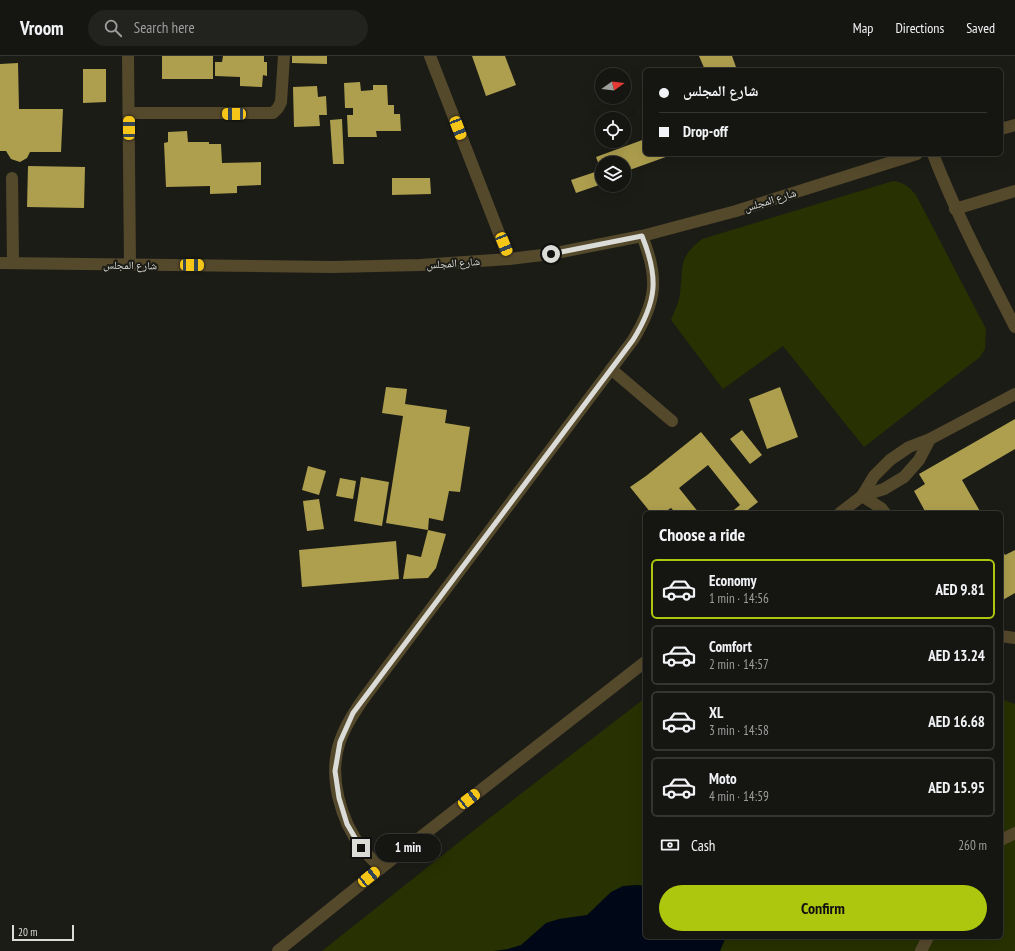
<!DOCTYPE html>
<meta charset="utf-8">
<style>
body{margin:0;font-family:"PT Sans Narrow","Noto Naskh Arabic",sans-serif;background:#22221f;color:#f1f3f6;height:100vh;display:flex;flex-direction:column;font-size:15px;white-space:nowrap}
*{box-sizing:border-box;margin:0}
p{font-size:13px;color:#9d9f9f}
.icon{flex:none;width:22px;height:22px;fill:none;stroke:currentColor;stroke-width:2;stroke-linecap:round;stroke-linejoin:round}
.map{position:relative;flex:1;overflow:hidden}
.side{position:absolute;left:643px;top:455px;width:360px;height:428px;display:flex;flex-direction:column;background:#151511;border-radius:6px;box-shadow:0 4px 16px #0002,0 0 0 1px #343431}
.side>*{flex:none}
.hud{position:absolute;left:643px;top:12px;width:360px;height:88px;border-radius:6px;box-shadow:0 4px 16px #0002,0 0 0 1px #343431;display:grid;align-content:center;height:88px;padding:0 16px;background:#151511}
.needle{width:26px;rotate:76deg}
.tools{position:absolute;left:595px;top:12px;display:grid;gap:8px}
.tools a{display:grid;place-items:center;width:36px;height:36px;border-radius:50%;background:#151511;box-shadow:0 4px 16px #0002,0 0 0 1px #343431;font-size:20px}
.scale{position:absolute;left:12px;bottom:10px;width:62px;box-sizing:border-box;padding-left:4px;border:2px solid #dbdbd7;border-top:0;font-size:11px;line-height:14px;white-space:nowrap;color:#dbdbd7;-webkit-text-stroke:3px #1c1c17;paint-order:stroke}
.end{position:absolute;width:18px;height:18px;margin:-9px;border:5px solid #dbdbd7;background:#111;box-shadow:0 0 0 2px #111}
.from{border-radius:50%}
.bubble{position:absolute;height:28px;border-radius:14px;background:#151511;box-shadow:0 4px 16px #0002,0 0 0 1px #343431;font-size:13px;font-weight:600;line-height:28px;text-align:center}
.car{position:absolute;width:12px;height:24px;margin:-12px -6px;border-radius:5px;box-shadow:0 0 3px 1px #0007;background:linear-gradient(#f5c518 24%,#345 0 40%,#f5c518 0 76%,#345 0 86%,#f5c518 0)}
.hud b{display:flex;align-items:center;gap:14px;height:38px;font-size:15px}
.hud b+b{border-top:1px solid #343431}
.hud i{width:10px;height:10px;background:#f1f3f6}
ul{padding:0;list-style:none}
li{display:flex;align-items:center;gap:12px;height:60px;margin:0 8px 6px;padding:0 8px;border:2px solid #343431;border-radius:6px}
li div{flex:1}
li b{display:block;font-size:15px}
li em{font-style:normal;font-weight:600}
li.current{border-color:#adc60e}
li>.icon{width:36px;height:36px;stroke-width:1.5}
h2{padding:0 16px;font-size:18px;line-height:48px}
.pay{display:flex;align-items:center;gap:10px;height:44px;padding:0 16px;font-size:15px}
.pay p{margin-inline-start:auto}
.primary-button{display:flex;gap:8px;margin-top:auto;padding:8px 16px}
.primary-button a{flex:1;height:46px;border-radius:24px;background:#adc60e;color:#111;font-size:16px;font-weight:600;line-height:46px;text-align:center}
header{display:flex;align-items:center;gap:24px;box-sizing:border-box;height:56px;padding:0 20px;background:#151511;border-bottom:1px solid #343431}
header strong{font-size:19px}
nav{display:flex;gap:22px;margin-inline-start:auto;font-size:14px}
.search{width:280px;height:36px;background:#22221f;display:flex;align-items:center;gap:10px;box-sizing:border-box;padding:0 14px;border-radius:22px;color:#9d9f9f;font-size:15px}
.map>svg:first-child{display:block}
.green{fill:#273101}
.water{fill:#000818}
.building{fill:#ae9f4e}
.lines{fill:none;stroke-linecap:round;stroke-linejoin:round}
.minor{stroke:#55492c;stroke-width:12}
.route{stroke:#dbdbd7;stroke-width:5}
.labels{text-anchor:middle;stroke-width:4;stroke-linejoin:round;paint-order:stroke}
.street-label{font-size:11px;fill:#dbdbd7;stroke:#1c1c17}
</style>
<header>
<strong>Vroom</strong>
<div class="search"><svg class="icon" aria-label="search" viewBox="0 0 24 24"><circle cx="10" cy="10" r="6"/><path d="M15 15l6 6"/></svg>Search here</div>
<nav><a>Map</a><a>Directions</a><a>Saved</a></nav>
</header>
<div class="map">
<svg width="1015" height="895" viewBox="0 0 1015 895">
<rect width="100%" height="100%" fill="#1c1c17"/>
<g class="green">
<path d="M893 125C904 126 909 131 916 139L986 273 985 293 980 301 864 391 783 290 723 333 671 264C674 256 679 246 680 238 684 210 677 203 702 183Z"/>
<polygon points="645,642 645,881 1001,881 1001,643 1015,648 1015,895 322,895 487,764"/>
</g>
<polygon class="water" points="637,829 645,830 645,881 726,881 720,895 466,895 494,895 508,893 521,889 546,867 559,863 587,859 611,836 623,830"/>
<g class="building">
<rect x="162" y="0" width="51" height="23"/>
<polygon points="223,0 264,0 264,6 267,6 267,20 263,19 262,31 240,30 240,21 215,20 215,6 222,6"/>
<polygon points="292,0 327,0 327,8 292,7"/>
<polygon points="472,0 505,0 516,29 486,40"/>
<polygon points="699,0 732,0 736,11 728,14 705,14"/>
<polygon points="18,7 19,53 63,53 61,96 30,96 27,102 20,106 11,103 6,95 0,95 0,8"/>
<polygon points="83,13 106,13 106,46 83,47"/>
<polygon points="360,26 361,35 373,34 373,29 387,29 388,49 394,49 394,58 400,58 401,75 376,75 377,81 348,81 347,59 353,59 353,52 345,52 344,27"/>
<polygon points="317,30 318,41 326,40 327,59 319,59 320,70 294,71 293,31"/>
<polygon points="342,63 344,108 333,108 330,64"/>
<polygon points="187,75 188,86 209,86 209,88 221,88 222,107 261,106 261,129 237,130 237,137 210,138 210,130 166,131 164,87 168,86 168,76"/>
<polygon points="645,83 645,98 674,98 624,116 624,107 602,107 602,128 576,137 571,124 601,114 596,101"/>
<polygon points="28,110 85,111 84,152 27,151"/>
<polygon points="392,122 430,122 431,138 392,139"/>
<polygon points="386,331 407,333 405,348 447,354 445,367 470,371 460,436 449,435 443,465 429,462 428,474 386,467 403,360 382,357"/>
<polygon points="780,331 798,381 767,393 749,343"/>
<polygon points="1015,363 1015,393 962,424 981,457 926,457 914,435 925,428 919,418"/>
<polygon points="742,374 762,399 750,408 730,383"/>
<polygon points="701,376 758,446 744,457 730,457 740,449 708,409 679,432 699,457 676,457 671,452 663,457 651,457 630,431 646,420"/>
<polygon points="308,410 326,415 319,439 302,434"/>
<polygon points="361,421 389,426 382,470 354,465"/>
<polygon points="340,422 356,425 353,443 336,440"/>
<polygon points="319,443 324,473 307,475 303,445"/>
<polygon points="428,474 446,478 436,512 428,522 403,523 407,498 421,501"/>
<polygon points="396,485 399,523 302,531 299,494"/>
<polygon points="1001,492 1005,499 1015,494 1015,537 1001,545"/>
</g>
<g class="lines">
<g class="minor">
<polyline points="128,0 130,209"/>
<polyline points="430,0 509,203"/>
<polyline points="129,57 273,57 278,52 281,46 284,0"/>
<polyline points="1001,73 1015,69"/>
<path d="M933 98C956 158 986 214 1015 271"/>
<polyline points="12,122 13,207"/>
<polyline points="955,153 1015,135"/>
<polyline points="0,207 332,211 420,209 509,203 551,198 642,180 736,155 917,98"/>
<polyline points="611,313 672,365"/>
<polyline points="862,440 874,420 890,404 909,391 930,383 1015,338"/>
<polyline points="862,440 881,452 885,457"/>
<polyline points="840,457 862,440 884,433 904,421 919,404 930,383"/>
<polyline points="1001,580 1015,582"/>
<polyline points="1001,784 1015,777"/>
<path d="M381 812C374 805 367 799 362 792 340 764 328 719 340 685 347 665 360 647 373 630L633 284C657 245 659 221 642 180"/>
<polyline points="278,895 381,812 645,606"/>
<polyline points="921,895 928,881"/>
</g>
</g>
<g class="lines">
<path class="route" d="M361 792 347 768 339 742 335 715 340 686 353 657 633 284C657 245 659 222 642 180L551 198"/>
</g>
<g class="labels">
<g class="street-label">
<text transform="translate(770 144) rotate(-17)" y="4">شارع المجلس</text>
<text transform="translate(453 207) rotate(-4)" y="4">شارع المجلس</text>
<text transform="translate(130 209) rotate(1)" y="4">شارع المجلس</text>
</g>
</g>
</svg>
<div class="tools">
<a><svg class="needle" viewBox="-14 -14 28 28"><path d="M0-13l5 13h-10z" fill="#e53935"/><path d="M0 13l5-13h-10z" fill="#9d9f9f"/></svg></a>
<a><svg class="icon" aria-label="locate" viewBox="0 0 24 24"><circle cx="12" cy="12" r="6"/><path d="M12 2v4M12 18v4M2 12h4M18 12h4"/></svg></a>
<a><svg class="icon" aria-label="layers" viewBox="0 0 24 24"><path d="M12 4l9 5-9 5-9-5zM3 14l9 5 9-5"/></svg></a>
</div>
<div class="scale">20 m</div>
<i class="end from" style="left:551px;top:198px"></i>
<i class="end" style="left:361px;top:792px"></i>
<div class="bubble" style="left:375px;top:778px;width:66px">1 min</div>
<i class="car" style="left:234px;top:58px;rotate:271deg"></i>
<i class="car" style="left:129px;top:72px;rotate:0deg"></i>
<i class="car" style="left:458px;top:72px;rotate:159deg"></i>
<i class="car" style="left:504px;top:188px;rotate:158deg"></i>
<i class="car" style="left:192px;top:209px;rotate:91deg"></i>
<i class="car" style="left:469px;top:743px;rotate:52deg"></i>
<i class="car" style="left:369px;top:821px;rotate:51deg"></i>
<div class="hud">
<b><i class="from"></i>شارع المجلس</b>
<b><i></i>Drop-off</b>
</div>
<section class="side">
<h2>Choose a ride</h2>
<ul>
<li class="current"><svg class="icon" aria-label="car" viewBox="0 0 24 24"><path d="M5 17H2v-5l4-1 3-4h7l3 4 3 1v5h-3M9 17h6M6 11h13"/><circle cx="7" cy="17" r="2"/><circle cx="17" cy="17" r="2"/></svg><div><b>Economy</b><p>1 min · 14:56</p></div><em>AED 9.81</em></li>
<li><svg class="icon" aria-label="car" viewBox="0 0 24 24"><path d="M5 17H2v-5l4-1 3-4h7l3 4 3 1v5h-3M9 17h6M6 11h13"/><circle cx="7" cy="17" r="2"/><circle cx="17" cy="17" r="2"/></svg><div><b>Comfort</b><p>2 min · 14:57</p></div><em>AED 13.24</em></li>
<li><svg class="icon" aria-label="car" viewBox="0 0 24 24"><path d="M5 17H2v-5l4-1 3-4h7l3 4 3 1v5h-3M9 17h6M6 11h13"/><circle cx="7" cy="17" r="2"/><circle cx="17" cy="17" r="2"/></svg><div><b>XL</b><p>3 min · 14:58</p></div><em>AED 16.68</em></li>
<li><svg class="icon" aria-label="car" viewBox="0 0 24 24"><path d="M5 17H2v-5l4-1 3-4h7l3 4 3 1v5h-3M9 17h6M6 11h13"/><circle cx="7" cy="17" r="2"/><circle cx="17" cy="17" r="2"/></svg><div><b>Moto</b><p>4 min · 14:59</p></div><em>AED 15.95</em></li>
</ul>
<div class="pay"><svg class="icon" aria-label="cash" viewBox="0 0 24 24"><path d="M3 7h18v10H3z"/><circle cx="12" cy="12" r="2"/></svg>Cash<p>260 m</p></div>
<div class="primary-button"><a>Confirm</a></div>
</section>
</div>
